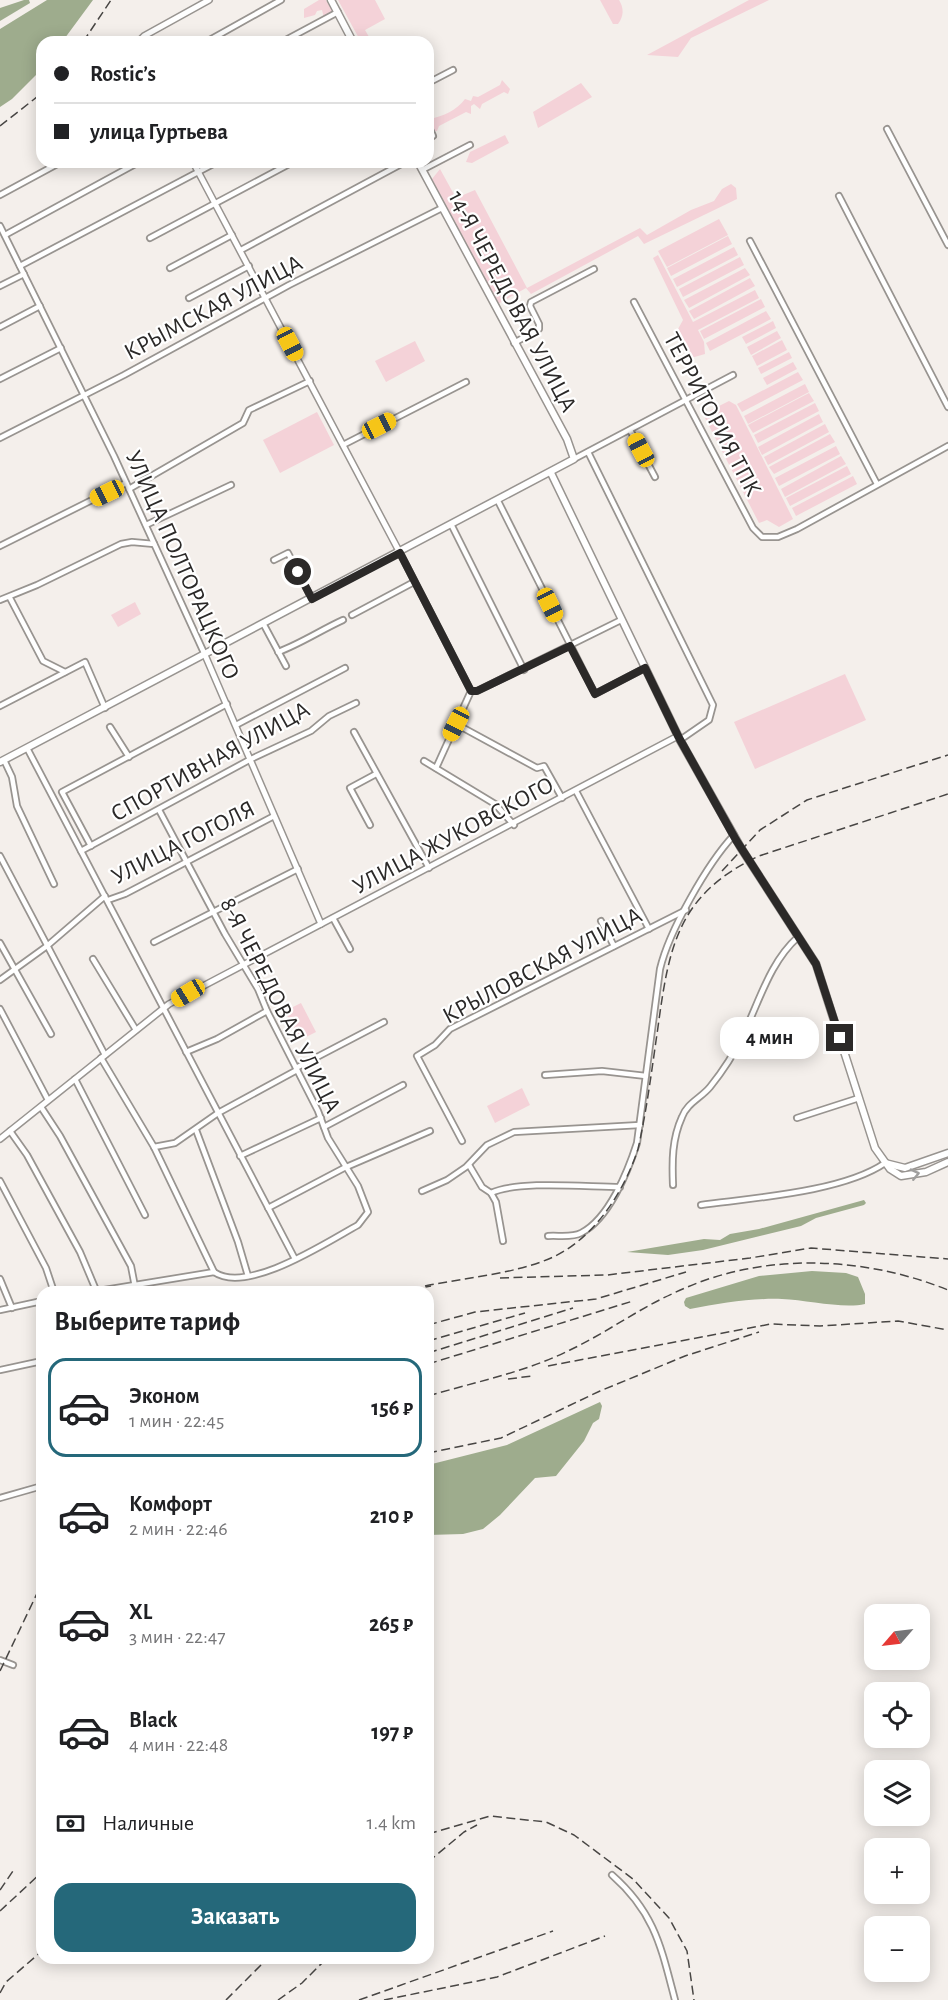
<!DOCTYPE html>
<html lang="ru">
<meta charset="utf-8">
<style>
body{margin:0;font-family:"Alegreya Sans",sans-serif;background:#f2f2f2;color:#202124;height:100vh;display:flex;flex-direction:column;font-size:22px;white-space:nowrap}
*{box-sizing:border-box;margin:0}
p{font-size:20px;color:#757577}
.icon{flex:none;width:33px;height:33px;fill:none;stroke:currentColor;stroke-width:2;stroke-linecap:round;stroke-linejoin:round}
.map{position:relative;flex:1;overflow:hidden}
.side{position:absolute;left:36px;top:1286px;width:398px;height:678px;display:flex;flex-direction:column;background:#fff;border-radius:18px;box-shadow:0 3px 15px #0003}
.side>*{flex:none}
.top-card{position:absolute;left:36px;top:36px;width:398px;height:132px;border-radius:18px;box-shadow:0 3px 15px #0003;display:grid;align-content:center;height:132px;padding:0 18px;background:#fff}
.needle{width:39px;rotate:242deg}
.tools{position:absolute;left:864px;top:1604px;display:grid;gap:12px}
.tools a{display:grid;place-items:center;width:66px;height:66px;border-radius:12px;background:#fff;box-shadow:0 3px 15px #0003;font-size:30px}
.end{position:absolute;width:27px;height:27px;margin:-14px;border:8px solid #2b2928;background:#fff;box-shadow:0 0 0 3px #fff}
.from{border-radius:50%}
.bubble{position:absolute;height:42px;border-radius:18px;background:#fff;box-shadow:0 3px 15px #0003;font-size:20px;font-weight:700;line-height:42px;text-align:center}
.car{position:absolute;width:18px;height:36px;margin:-18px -9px;border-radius:8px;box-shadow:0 0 4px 2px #0007;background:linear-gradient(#f5c518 24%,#345 0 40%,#f5c518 0 76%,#345 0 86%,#f5c518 0)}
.top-card b{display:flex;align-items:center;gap:21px;height:57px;font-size:22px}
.top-card b+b{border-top:2px solid #e0e0e0}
.top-card i{width:15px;height:15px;background:#202124}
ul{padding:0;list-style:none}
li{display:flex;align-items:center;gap:18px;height:99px;margin:0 12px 9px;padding:0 6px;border:3px solid transparent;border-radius:18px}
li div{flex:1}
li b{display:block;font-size:22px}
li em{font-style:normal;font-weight:700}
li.selected{border-color:#25687a}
li>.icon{width:54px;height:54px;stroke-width:1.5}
h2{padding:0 18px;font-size:27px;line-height:72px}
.pay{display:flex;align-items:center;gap:15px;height:66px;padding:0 18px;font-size:22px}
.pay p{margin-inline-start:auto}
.primary-button{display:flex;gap:12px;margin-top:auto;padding:12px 18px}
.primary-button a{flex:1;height:69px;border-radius:18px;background:#25687a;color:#fff;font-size:24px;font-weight:700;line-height:69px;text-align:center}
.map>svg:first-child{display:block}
.green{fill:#f4d2d8}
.water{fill:#9eac8d}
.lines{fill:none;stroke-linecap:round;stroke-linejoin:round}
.minor-casing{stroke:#989490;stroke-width:8}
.tertiary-casing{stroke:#989490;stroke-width:8}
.secondary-casing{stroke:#989490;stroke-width:9}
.minor{stroke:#fff;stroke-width:4.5}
.tertiary{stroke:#fff;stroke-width:5}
.secondary{stroke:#fff;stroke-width:6}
.rail{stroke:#484644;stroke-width:1.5;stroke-dasharray:9 4.5;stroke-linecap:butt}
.oneway{stroke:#a09f9e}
.route{stroke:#2b2928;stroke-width:8}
.labels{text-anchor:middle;stroke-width:4.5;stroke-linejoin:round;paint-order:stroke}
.street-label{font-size:24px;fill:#2b2928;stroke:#fff}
</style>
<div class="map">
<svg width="948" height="2000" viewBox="0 0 948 2000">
<rect width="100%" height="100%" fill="#f4efeb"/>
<g class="green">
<polygon points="319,0 326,0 332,10 330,15 324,18 322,10 317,11 315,15 304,18 304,9"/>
<polygon points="338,0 375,0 385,19 365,30 372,42 361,42"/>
<path d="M600 0H619C624 8 624 16 618 24H613Z"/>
<polygon points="749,0 769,0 691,38 678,57 647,55"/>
<path d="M502 80 510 89 508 94 504 92 482 104 480 109 474 104 471 106V114L466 112 439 126 437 131H433L429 119C442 117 457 110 465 99L471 101 473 96 478 97 500 85Z"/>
<polygon points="581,83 592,97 538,128 533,112"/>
<polygon points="505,135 509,143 472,163 466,162 470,152"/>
<polygon points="440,169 456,198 475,190 527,288 640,228 647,235 691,210 714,201 722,189 731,184 736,188 737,199 644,244 638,236 531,294 526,288 498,304 432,179"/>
<polygon points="719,219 728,235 667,267 658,251"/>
<polygon points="728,236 732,244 671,276 667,268"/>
<polygon points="734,247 738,255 677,287 673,279"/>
<polygon points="658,255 693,322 755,290 759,298 698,330 704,342 705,354 691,358 678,329 683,320 653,258"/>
<polygon points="740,257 744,265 683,297 679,289"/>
<polygon points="745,268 750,275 689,308 684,300"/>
<polygon points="750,278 755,286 694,319 689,311"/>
<polygon points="761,299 765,307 704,339 700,331"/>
<polygon points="766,311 771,319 710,351 706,343"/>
<polygon points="773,321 776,328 746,344 742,337"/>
<polygon points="777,331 781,338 751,355 747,347"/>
<polygon points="782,340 787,350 757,366 752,356"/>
<polygon points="415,341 425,361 386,382 375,361"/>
<polygon points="789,352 792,358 761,374 758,368"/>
<polygon points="793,362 797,369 767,385 763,378"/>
<polygon points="798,372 803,380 742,412 737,404"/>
<polygon points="805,384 809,392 748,424 744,416"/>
<polygon points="809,393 814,401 753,433 748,425"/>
<polygon points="729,401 736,405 793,519 779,527 767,520 759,523 705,418 711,410"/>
<polygon points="815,403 819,411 758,443 754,435"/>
<polygon points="317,412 334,445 280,473 263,440"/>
<polygon points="819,414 823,422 762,455 758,447"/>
<polygon points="825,424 829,432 768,465 764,457"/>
<polygon points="830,434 835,442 774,474 769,467"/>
<polygon points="836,446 840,454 779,486 775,478"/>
<polygon points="841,456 846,464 785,497 781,489"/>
<polygon points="847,466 851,474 790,506 786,498"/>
<polygon points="853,476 857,484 796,516 792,508"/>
<polygon points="135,602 141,614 118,627 111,615"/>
<polygon points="845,674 866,720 755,769 734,722"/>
<polygon points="301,1003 316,1032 300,1040 285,1011"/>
<polygon points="522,1088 530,1105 495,1123 487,1106"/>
</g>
<g class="water">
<polygon points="24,0 29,0 30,3 0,21 0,8"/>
<polygon points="47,0 93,0 62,42 42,42 42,69 12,99 0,107 0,29"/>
<polygon points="864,1200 866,1203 864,1205 816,1218 801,1226 703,1250 668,1255 627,1252 704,1239 720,1240 730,1234 759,1229"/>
<path d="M812 1271 846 1273 858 1277 865 1294V1304C843 1309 807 1300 782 1299 752 1298 721 1303 690 1309L685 1306 684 1302 686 1298 759 1276Z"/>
<polygon points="600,1402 602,1406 599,1419 593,1423 584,1441 556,1476 535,1478 500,1515 483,1529 463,1534 428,1535 428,1465 507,1445"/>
</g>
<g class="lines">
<defs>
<g id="minor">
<polyline points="206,42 281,0"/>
<polyline points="282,42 338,12"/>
<polyline points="428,83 453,70"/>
<polyline points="428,125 433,136"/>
<polyline points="887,129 948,245"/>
<polyline points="422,170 470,145"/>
<polyline points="0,195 61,162"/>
<polyline points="839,196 948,407"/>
<polyline points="0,226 114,456 205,655"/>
<polyline points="5,235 139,162"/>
<polyline points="150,238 293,162"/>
<polyline points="750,241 877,484"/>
<polyline points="241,250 405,162"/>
<polyline points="20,266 217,162"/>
<polyline points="170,268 232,235"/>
<polyline points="0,286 24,274"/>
<polyline points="189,298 249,266"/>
<polyline points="634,302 753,528 762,537 778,537 797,529 948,446"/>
<polyline points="0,327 40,306"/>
<polyline points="514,343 539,329 539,324 530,306 531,302 594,269"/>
<polyline points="0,379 61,348"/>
<polyline points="630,430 655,477"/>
<polyline points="0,438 124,375 289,285 442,208"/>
<polyline points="343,445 466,382"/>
<polyline points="588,452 713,705 709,720 680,740"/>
<polyline points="574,459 733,375"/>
<polyline points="129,489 243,423 249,410 310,381"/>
<polyline points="498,501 595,694 645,668"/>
<polyline points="146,525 231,485"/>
<polyline points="452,526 524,670"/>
<polyline points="0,546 126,483"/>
<polyline points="400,553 471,691"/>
<polyline points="274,560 288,553 312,599"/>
<polyline points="10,598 43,661 65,672"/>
<polyline points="0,600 37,585 121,544 132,542 154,544"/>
<polyline points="352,615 414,582"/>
<polyline points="264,625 286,666"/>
<path d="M278 652C300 644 321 630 343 620"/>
<polyline points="471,691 477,691 621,620"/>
<polyline points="0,706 85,662 105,708"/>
<polyline points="456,724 537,768 544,766 562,798"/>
<polyline points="236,725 345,668"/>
<polyline points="110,727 129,757"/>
<polyline points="354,732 429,868"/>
<polyline points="27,748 295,1259"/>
<polyline points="4,760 12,777 17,806 54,884"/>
<polyline points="424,761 495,804 514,825"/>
<polyline points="436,768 471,691"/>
<polyline points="576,791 649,929"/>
<polyline points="370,825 350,788 376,774"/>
<polyline points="91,846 62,792 227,704"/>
<polyline points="81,851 251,759 311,731 329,716 356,703"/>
<polyline points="0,856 105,1055"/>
<polyline points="108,900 125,894 274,816"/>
<polyline points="333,918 350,949"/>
<polyline points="601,921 614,946"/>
<polyline points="154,942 298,869"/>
<polyline points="0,943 51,1034"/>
<polyline points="93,959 136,1030"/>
<polyline points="0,980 47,946 105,896"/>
<polyline points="0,1009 48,1100"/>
<polyline points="186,1052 217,1039 267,1011"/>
<polyline points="101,1058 154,1147 214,1272"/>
<polyline points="296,1068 384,1022"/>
<polyline points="545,1075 602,1071 646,1076"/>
<polyline points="75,1079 145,1215"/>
<polyline points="41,1107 60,1136 131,1266 136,1292"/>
<polyline points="797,1118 859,1098"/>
<polyline points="324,1127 403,1085"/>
<polyline points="196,1130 238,1242 248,1276"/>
<polyline points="10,1131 27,1155 80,1252 96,1290"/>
<polyline points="462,1141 417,1056 435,1045 450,1029 686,910"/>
<polyline points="154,1147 175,1143 218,1113 297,1070"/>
<polyline points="240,1156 321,1118"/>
<polyline points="469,1165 482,1187 491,1193 496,1202 503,1241"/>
<polyline points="0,1181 46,1268 54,1292"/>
<path d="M673 1185C672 1161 672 1139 682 1117 687 1103 701 1098 710 1087 722 1072 734 1054 742 1037 759 1003 769 963 798 937"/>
<polyline points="422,1191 447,1180 466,1167 487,1145 514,1132 640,1125"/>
<path d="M491 1193C519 1180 587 1187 620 1187"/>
<path d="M701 1205C752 1198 843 1192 885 1163"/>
<polyline points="268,1208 344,1168 430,1131"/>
<path d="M548 1236C557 1235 572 1238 581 1233 609 1219 628 1171 637 1143L660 969C669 931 707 864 734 835"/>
<polyline points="0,1279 12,1308"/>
<path d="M92 1292 214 1272C247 1295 327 1242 358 1225L368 1212 358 1186 328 1138 318 1111 267 1011 258 989 225 934 159 810"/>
<polyline points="0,1310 42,1301"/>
<polyline points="0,1370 42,1361"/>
<polyline points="0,1498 42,1486"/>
<polyline points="0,1660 13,1665"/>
<path d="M612 1875C655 1913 661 1947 675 2000"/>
</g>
<g id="tertiary">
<polyline points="138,42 144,36 209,0"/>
<polyline points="193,162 400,553"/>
<polyline points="205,655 321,924"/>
<polyline points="0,1139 169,1004 678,736"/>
</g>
<g id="secondary">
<polyline points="331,0 353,42"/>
<polyline points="551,473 680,740 741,848 816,964 875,1148 890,1169 901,1176 926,1172 948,1162"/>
<polyline points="0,762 574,459 567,439 418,162"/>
<polyline points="885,1163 905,1168 948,1153"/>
</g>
</defs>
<use href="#minor" class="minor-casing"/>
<use href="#tertiary" class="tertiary-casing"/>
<use href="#secondary" class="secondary-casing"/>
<use href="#minor" class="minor"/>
<use href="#tertiary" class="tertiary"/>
<use href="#secondary" class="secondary"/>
<g class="rail">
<polyline points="83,42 111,0"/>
<polyline points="0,126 42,93"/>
<polyline points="722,871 760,830 807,800 948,755"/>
<polyline points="500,1278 607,1275 750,1258 811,1248 948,1259"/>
<path d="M425 1286C464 1278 514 1274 551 1258 594 1239 624 1192 638 1149 647 1109 652 1068 658 1027 669 946 678 894 759 856L948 794"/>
<polyline points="399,1292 431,1286"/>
<polyline points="428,1325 475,1312 596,1299 686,1272"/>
<polyline points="428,1341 525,1313"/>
<polyline points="428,1353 573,1308"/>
<polyline points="428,1364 633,1301"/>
<polyline points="548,1366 771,1324 820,1326 898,1321 948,1330"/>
<polyline points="508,1379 532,1376"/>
<path d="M428 1396C475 1382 526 1372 570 1350 606 1333 638 1309 674 1293 759 1252 861 1255 948 1290"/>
<polyline points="428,1453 501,1438 600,1391 685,1356 759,1332"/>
<polyline points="0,1671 42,1583"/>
<polyline points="428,1834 490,1816 546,1822 574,1835 633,1879 669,1918 687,1951 694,2000"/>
<polyline points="428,1862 464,1832 477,1825"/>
<polyline points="0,1890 13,1871"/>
<polyline points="0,1911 42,1872"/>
<polyline points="0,1993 6,1982 42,1951"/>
<polyline points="226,2000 268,1958"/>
<polyline points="278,2000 302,1983 327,1958"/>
<polyline points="359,2000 553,1931"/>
<polyline points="384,2000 497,1977 605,1936"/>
</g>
</g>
<defs><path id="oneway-chevron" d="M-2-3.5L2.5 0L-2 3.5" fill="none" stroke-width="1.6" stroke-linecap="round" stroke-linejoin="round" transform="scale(1.5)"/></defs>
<use class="oneway" href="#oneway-chevron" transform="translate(915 1174) rotate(-13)"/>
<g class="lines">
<polyline class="route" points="298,572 312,599 400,553 471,691 477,691 570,646 595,694 645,668 678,736 736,840 816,964 840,1038"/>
</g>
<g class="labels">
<g class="street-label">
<text transform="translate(513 301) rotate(62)" y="8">14-Я ЧЕРЕДОВАЯ УЛИЦА</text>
<text transform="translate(213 307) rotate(-28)" y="8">КРЫМСКАЯ УЛИЦА</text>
<text transform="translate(713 414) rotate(62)" y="8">ТЕРРИТОРИЯ ТПК</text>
<text transform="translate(183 565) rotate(66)" y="8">УЛИЦА ПОЛТОРАЦКОГО</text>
<text transform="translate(210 761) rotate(-29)" y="8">СПОРТИВНАЯ УЛИЦА</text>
<text transform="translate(453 835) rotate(-28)" y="8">УЛИЦА ЖУКОВСКОГО</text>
<text transform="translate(183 842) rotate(-27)" y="8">УЛИЦА ГОГОЛЯ</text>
<text transform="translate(542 965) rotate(-28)" y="8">КРЫЛОВСКАЯ УЛИЦА</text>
<text transform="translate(281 1005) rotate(63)" y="8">8-Я ЧЕРЕДОВАЯ УЛИЦА</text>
</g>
</g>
</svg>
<div class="tools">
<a><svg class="needle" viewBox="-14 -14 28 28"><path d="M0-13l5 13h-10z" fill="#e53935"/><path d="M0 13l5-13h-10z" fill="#757577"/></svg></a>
<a><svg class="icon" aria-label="locate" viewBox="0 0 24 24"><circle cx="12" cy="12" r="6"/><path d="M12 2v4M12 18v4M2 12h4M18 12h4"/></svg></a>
<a><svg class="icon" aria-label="layers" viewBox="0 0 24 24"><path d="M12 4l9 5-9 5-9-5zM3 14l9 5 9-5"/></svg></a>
<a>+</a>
<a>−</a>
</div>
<i class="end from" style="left:298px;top:572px"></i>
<i class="end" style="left:840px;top:1038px"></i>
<div class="bubble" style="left:720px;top:1017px;width:99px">4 мин</div>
<i class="car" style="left:290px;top:344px;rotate:152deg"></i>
<i class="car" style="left:379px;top:426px;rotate:63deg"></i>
<i class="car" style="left:641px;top:450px;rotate:332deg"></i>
<i class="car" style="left:107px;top:493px;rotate:244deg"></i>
<i class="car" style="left:550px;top:605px;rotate:154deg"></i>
<i class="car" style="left:456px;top:724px;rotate:207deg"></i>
<i class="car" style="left:188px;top:993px;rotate:239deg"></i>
<div class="top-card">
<b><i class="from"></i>Rostic’s</b>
<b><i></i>улица Гуртьева</b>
</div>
<section class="side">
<h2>Выберите тариф</h2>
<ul>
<li class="selected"><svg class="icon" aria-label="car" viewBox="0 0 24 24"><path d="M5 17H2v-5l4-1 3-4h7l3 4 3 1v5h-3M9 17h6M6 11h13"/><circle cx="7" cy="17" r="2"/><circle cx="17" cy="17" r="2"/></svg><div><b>Эконом</b><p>1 мин · 22:45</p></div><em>156 ₽</em></li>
<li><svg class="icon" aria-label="car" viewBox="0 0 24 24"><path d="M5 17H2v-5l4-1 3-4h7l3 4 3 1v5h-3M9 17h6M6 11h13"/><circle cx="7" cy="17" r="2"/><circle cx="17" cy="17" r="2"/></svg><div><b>Комфорт</b><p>2 мин · 22:46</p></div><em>210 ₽</em></li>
<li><svg class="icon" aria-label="car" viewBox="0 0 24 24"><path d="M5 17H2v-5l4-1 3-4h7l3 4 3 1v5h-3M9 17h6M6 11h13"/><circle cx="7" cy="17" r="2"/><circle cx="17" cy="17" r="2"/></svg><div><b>XL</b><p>3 мин · 22:47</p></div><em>265 ₽</em></li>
<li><svg class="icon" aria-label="car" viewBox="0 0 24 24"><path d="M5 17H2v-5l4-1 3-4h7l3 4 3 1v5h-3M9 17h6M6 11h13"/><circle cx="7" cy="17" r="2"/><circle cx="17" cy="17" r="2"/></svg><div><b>Black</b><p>4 мин · 22:48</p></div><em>197 ₽</em></li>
</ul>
<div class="pay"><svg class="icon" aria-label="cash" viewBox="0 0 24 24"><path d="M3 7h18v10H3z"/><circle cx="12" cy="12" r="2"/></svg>Наличные<p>1.4 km</p></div>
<div class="primary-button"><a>Заказать</a></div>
</section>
</div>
